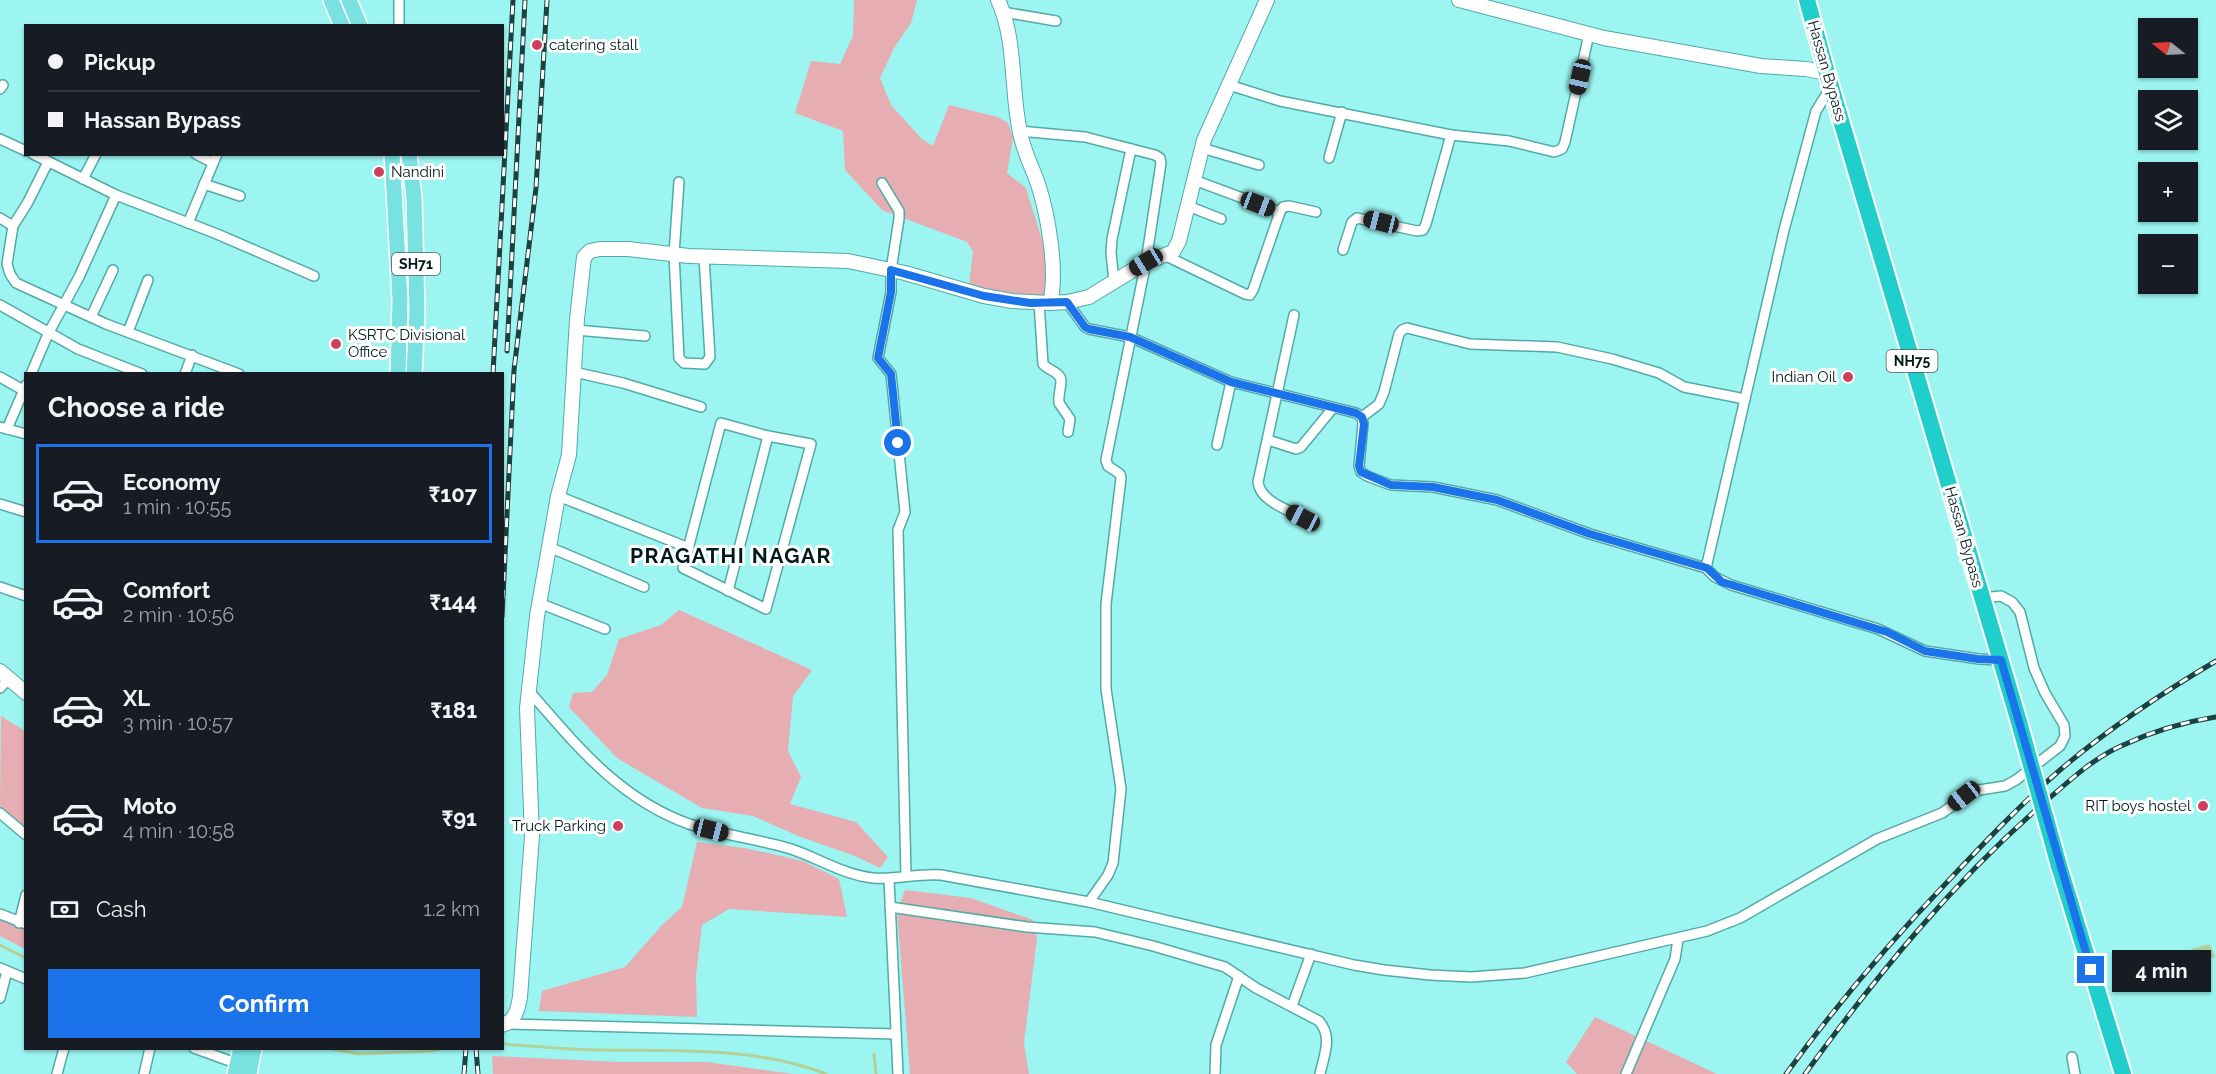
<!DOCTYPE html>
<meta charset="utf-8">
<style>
body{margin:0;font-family:Raleway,sans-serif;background:#20242c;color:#f1f3f6;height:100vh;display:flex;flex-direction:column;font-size:22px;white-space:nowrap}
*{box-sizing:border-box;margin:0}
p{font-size:20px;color:#9ea1a6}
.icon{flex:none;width:33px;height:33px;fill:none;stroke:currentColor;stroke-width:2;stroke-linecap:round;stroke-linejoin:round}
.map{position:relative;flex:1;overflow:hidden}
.panel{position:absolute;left:24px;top:372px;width:480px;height:678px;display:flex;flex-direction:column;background:#171b24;border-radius:0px;box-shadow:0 2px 4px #0004}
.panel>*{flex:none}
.hud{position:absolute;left:24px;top:24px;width:480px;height:132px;border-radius:0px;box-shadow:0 2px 4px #0004;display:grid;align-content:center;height:132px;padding:0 24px;background:#171b24}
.needle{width:39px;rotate:288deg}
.buttons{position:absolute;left:2138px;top:18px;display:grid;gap:12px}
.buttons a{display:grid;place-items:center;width:60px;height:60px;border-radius:0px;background:#171b24;box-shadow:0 2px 4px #0004;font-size:30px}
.end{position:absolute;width:27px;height:27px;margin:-14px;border:8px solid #1a73e8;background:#fff;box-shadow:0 0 0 3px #fff}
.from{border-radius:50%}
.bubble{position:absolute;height:42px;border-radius:0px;background:#171b24;box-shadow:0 2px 4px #0004;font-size:20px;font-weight:700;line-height:42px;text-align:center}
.car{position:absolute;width:18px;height:36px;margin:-18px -9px;border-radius:8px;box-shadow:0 0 4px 2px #0007;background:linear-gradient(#222 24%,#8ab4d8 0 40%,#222 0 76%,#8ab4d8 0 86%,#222 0)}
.hud b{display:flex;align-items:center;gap:21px;height:57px;font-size:22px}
.hud b+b{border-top:2px solid #363941}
.hud i{width:15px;height:15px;background:#f1f3f6}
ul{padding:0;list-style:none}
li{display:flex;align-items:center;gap:18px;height:99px;margin:0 12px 9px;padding:0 12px;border:3px solid transparent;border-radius:0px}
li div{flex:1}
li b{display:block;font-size:22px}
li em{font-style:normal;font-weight:700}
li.current{border-color:#1a73e8}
li>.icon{width:54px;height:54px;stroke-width:1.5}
h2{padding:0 24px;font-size:27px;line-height:72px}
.pay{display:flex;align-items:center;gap:15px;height:66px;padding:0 24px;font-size:22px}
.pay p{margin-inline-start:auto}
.primary-button{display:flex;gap:12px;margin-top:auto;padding:12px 24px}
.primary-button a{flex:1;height:69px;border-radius:0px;background:#1a73e8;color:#fff;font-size:24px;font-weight:700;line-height:69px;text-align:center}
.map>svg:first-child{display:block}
.green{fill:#e6adb2}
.water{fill:#b1d19a}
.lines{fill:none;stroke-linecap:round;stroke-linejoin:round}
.stream{stroke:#b1d19a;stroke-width:3}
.street-casing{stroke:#51aaa7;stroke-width:12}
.secondary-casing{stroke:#51aaa7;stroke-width:16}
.primary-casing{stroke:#fff;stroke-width:18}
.highway-casing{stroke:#fff;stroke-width:20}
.street{stroke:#fff;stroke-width:9}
.secondary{stroke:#fff;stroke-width:14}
.primary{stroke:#79e2e0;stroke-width:15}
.highway{stroke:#20cfcc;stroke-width:16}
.rail-casing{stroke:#1c4141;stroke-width:5}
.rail{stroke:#fff;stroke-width:3;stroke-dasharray:9;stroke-linecap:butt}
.highway-bridge-casing{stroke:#fff;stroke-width:20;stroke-linecap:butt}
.highway-bridge{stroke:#20cfcc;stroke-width:16}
.route{stroke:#1a73e8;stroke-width:8}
.poi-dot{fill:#cf3f5d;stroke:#fff;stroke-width:2}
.labels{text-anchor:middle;stroke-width:6;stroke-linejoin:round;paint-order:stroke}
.shield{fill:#fff;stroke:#4c5f5f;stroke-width:1.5}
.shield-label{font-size:14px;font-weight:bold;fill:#001a1a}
.poi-label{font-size:15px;fill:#001a1a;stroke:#fff;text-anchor:start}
.street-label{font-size:15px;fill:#001a1a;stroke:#fff}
.district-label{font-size:21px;font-weight:bold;letter-spacing:1.5px;fill:#001a1a;stroke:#fff}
</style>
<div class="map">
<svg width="2216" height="1074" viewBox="0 0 2216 1074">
<rect width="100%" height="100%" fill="#9df5f1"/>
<g class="green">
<polygon points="854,0 917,0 911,23 894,48 880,78 891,105 922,139 933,146 949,105 998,117 1008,123 1013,138 1007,173 1026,188 1046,253 1048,282 1044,298 994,294 969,285 973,251 967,242 882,210 845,170 843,131 795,113 811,61 840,64 853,36"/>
<polygon points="679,610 812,670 793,696 788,751 801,777 790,804 856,822 888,857 880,868 855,856 798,836 753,816 702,808 617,758 569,707 573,693 592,692 607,675 619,639 661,625"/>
<polygon points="1,716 25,731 25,828 0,806"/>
<polygon points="697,842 745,848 803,861 839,879 847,917 729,909 702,925 696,976 697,1017 539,1011 542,991 625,967 663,924 682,907"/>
<polygon points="905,890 971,898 1033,920 1037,938 1024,1043 1029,1074 910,1074 897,912"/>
<polygon points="0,919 25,929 25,949 0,936"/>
<polygon points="1595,1017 1717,1074 1577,1074 1566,1062"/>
<polygon points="492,1056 620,1062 707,1062 793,1074 493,1074"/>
</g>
<polygon class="water" points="2210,944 2215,957 2196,963 2191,949"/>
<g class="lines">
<g class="stream">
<polyline points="0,945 26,958"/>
<path d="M502 1044C533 1046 564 1049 594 1050 669 1051 756 1046 826 1074"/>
<polyline points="328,1048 359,1054 431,1051 443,1048"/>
<polyline points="874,1054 876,1074"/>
</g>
<defs>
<g id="street">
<polyline points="1003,12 1056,21"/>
<polyline points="399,26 399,0"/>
<polyline points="1229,85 1280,101 1451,135 1509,141 1554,152 1562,149 1565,142 1589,34"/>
<polyline points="0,89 3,85"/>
<polyline points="1019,131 1085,137 1155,155 1160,158 1161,163 1146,262 1106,460 1108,466 1120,474 1121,478 1106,604 1106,689 1121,789 1113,863 1108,875 1089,902"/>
<polyline points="0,139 26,151"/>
<polyline points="1202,148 1259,165"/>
<polyline points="33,154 116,195 217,234 314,276"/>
<polyline points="196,154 213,163"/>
<polyline points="1329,158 1342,112"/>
<polyline points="48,162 28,202 13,226 7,264 10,274 16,283 106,324 239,374"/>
<polyline points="83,179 96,154"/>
<polyline points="679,182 674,254 679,358 684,363 705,364 710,357 704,257"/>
<polyline points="882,183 899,211 899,219 891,270 891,292 878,358 891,374 905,512 898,530 906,876"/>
<polyline points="204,184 240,196"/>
<polyline points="1188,206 1221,219"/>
<polyline points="1280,212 1283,207 1289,206 1316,212"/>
<polyline points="0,218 13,226"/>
<polyline points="188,223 217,154"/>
<polyline points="1343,250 1352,222 1357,218 1417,231 1423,230 1426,224 1451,135"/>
<polyline points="1164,255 1245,294 1250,295 1253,290 1280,212 1194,180"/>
<polyline points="1114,281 1111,253 1112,239 1131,149"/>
<path d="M1039 302 1043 364C1047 370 1061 372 1061 381 1061 388 1058 395 1059 403L1070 419 1068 432"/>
<polyline points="1067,302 1085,327 1089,329 1130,337 1231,382 1356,413 1362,417 1363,424 1359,466 1361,472 1367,476 1391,485 1433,487 1497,500 1590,534 1706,568 1715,577 1731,585 1878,629 1925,651 1979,659 2001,660"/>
<polyline points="0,305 78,349 142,374"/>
<path d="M1294 315 1258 482C1260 501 1287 509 1303 518"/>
<polyline points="91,317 113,270"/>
<polyline points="576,330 645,336"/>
<polyline points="128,332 148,280"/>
<polyline points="574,372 623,383 701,407"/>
<polyline points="31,374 48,334 79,277 116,195"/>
<polyline points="185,374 192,355"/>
<polyline points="0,377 23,390"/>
<polyline points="1362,417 1379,404 1384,392 1399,334 1402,330 1407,328 1470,344 1557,347 1612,359 1659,373 1684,387 1745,399"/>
<polygon points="721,423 768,436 811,444 766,609 683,568"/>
<polyline points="0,427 26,434"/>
<polyline points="7,429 26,385"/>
<polyline points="1268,440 1296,449 1301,447 1333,408"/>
<polyline points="1217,445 1231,382"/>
<polyline points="558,496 689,548"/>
<polyline points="0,504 26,512"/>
<polyline points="549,547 644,587"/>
<polyline points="1706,568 1784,230 1816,111 1831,87"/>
<polyline points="0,587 26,596"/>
<polyline points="728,591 768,436"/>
<polyline points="539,603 605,629"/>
<polyline points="0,688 9,679"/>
<path d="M529 691C576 745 619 799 689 824 722 835 758 839 791 849 818 858 844 875 873 878 896 880 918 873 941 875L1089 902 1354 965 1384 970 1430 975 1471 977 1525 973 1707 931 1740 918 1877 839 1942 813 1973 791 2005 786 2016 780 2060 746 2065 736 2064 725 2045 693 2034 668 2020 612 2012 602 2001 596 1982 598"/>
<polyline points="0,813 26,835"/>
<polyline points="889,879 898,1074"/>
<path d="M890 907 1027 927 1095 932 1153 946 1225 967 1256 988 1319 1021C1333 1037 1324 1055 1320 1074"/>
<polyline points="0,914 26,924"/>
<polyline points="19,923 26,895"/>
<polyline points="0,968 26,979"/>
<polyline points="0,998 7,971"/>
<polyline points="1292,1006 1311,954"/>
<polyline points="508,1024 896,1034"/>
<polyline points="194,1048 238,1064"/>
<polyline points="2072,1057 2075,1074"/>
<polyline points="57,1074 64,1048"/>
<polyline points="144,1074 150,1048"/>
<polyline points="1215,1074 1216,1045 1239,976"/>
<polyline points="1626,1074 1675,959 1678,939"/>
</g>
<g id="secondary">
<polyline points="1459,0 1604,38 1761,66 1806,69 1827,73"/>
<polyline points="1050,303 1067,302 1089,297 1146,262 1173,252 1179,241 1204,140 1267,0"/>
<polyline points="0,671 26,693"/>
<path d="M502 1025C515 1022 518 1009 520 997L532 836 527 708 537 616 558 496 569 455 577 319 584 257 590 251 600 249H628L689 256 848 261 905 273 984 296 1012 301 1050 303C1058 271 1048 215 1038 184 1031 164 1022 149 1019 127 1011 86 1016 39 998 0"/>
</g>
<g id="primary">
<polyline points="331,0 342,26"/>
<polyline points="349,0 360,26"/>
<polyline points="392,154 400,300 398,374"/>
<polyline points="409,154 414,198 417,311 414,374"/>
<polyline points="235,1074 241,1048"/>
<polyline points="249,1074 254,1048"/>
</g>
<g id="highway">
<polyline points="1807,0 1827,73 2019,722"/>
<polyline points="2059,866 2123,1074"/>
</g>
</defs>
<use href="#street" class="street-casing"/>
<use href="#secondary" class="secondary-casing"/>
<use href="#primary" class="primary-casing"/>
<use href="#highway" class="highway-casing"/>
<use href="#street" class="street"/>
<use href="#secondary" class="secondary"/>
<use href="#primary" class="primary"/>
<use href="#highway" class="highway"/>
<defs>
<g id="rail">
<polyline points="507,351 525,0"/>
<polyline points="493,374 513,0"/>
<polyline points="502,617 514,370 536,188 547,0"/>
<polyline points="476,1048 478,1074"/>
<polyline points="464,1074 466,1048"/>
<path d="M1786 1074C1836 1005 1891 941 1950 879 1985 842 2021 804 2060 770 2108 729 2162 693 2216 661"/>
<path d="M1805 1074C1876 976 1953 882 2045 802 2068 782 2092 759 2121 746 2151 732 2183 722 2216 717"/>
</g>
</defs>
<use href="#rail" class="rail-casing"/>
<use href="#rail" class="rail"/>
<defs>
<polyline id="highway-bridge" points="2019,722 2059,866"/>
</defs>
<use href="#highway-bridge" class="highway-bridge-casing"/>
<use href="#highway-bridge" class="highway-bridge"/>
</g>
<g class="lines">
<polyline class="route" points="898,443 891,374 878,358 891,292 891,270 984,296 1030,303 1067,302 1085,327 1089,329 1130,337 1231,382 1356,413 1362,417 1364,424 1359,466 1361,472 1391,485 1433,487 1497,500 1590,534 1707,568 1722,582 1887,632 1925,651 1978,659 2001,660 2091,970"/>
</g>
<g class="poi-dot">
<circle cx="537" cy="45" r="6"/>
<circle cx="379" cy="172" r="6"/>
<circle cx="336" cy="344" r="6"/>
<circle cx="1848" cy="377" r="6"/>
<circle cx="2203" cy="806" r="6"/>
<circle cx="618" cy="826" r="6"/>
</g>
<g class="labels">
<g class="shield">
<rect x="392" y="253" width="48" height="22" rx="4.5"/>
<rect x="1886.5" y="350" width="51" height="22" rx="4.5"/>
</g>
<g class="shield-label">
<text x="416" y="269">SH71</text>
<text x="1912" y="366">NH75</text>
</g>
<g class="poi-label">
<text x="549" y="50">catering stall</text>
<text x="391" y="177">Nandini</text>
<text x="348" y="340">KSRTC Divisional<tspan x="348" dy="17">Office</tspan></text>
<text x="1836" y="382" text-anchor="end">Indian Oil</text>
<text x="2191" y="811" text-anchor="end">RIT boys hostel</text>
<text x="606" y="831" text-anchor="end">Truck Parking</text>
</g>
<g class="street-label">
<text transform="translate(1827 71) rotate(74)" y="5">Hassan Bypass</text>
<text transform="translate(1964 537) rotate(74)" y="5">Hassan Bypass</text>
</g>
<g class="district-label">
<text x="731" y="563">PRAGATHI NAGAR</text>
</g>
</g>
</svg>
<div class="buttons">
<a><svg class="needle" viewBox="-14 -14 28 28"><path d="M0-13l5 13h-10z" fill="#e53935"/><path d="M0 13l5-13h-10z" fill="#9ea1a6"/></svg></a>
<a><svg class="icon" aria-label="layers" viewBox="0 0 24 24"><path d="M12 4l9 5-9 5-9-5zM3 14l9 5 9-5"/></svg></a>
<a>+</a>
<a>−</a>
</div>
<i class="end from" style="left:898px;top:443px"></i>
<i class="end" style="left:2091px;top:970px"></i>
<div class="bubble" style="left:2112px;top:950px;width:99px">4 min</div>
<i class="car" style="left:1580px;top:77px;rotate:193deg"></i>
<i class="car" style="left:1258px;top:204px;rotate:111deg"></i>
<i class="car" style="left:1381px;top:222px;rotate:284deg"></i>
<i class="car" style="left:1146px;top:262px;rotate:239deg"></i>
<i class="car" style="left:1303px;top:518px;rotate:298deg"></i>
<i class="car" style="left:1964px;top:796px;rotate:232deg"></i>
<i class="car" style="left:711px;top:830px;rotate:104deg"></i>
<div class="hud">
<b><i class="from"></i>Pickup</b>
<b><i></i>Hassan Bypass</b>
</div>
<section class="panel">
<h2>Choose a ride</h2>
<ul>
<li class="current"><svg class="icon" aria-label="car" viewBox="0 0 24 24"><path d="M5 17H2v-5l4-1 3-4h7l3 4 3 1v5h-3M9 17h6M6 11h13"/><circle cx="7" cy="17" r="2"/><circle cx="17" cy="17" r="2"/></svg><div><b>Economy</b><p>1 min · 10:55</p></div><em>₹107</em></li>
<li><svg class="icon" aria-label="car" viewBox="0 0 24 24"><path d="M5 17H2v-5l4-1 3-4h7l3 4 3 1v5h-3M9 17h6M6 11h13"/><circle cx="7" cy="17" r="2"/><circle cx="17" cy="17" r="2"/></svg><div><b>Comfort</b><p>2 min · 10:56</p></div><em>₹144</em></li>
<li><svg class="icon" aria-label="car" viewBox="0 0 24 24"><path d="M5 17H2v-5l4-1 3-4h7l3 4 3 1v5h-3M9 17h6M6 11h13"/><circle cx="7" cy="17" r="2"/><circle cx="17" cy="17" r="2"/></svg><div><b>XL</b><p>3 min · 10:57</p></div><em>₹181</em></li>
<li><svg class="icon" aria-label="car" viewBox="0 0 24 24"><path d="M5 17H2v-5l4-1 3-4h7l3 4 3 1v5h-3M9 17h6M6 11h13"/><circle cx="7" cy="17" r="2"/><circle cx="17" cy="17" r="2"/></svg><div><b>Moto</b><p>4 min · 10:58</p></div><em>₹91</em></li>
</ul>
<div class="pay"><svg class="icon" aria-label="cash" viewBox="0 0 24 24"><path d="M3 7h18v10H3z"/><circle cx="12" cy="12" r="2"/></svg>Cash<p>1.2 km</p></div>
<div class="primary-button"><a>Confirm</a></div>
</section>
</div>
